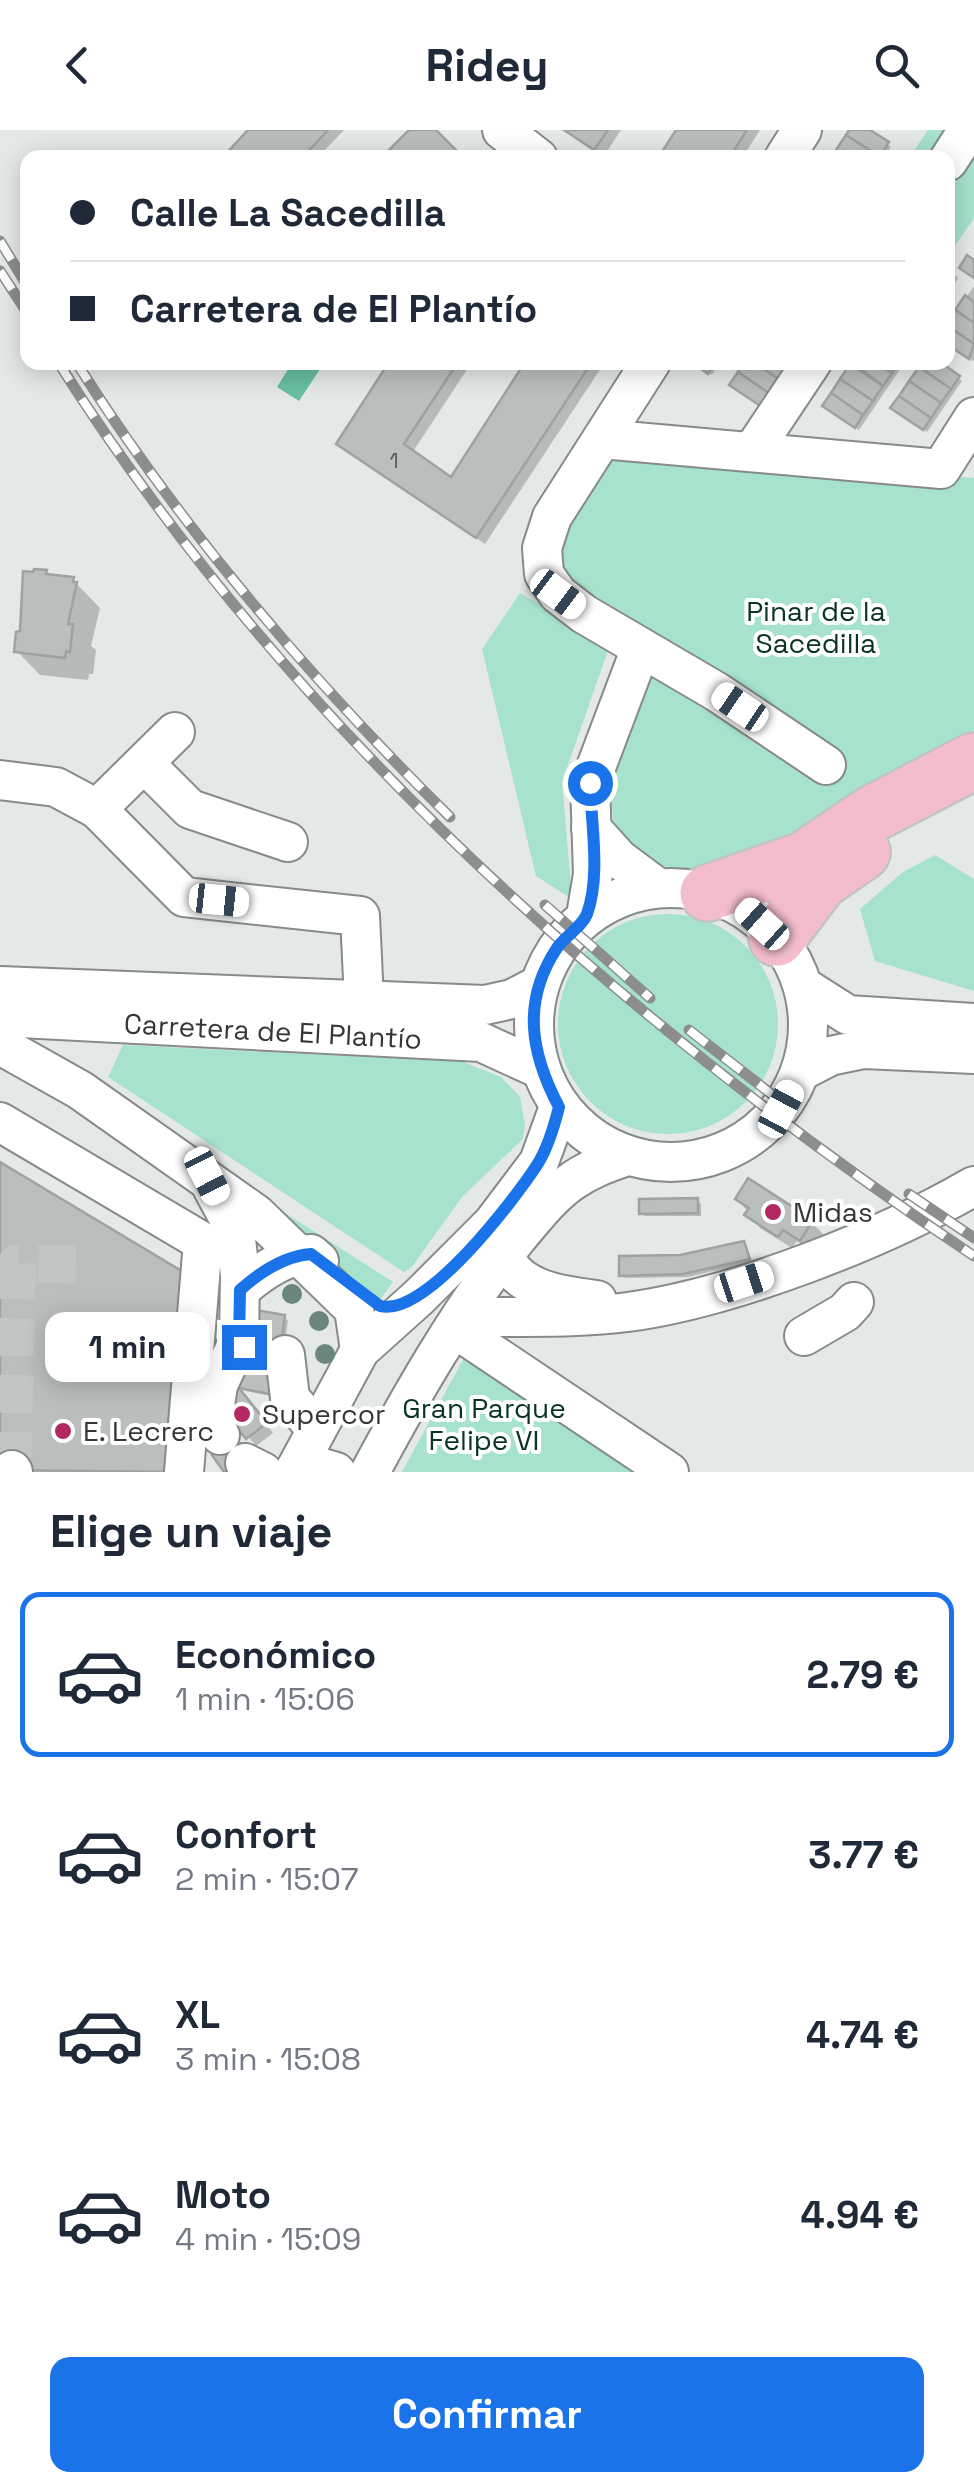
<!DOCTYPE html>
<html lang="es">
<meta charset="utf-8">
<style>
body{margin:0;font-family:"Space Grotesk",sans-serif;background:#f6f6f7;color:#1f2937;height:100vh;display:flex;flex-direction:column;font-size:38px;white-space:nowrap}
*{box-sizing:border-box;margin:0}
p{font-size:32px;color:#747a83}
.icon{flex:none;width:55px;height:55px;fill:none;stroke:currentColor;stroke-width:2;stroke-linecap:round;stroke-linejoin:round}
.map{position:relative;height:1342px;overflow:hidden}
.drawer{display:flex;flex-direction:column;background:#fff;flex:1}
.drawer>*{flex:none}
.guide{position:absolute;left:20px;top:20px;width:935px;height:220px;border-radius:20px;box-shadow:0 5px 25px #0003;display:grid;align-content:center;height:220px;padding:0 50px;background:#fff}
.end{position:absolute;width:45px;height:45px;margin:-22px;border:12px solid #1a73e8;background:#fff;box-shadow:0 0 0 5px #fff}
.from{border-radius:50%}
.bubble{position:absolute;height:70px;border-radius:20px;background:#fff;box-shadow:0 5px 25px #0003;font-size:32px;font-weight:800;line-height:70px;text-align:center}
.car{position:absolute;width:30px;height:60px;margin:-30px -15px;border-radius:12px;box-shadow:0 0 8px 2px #0007;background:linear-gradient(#fff 24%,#345 0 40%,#fff 0 76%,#345 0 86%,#fff 0)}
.guide b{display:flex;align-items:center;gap:35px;height:95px;font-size:38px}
.guide b+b{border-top:2px solid #e0e1e3}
.guide i{width:25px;height:25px;background:#1f2937}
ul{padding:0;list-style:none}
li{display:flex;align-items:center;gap:30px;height:165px;margin:0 20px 15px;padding:0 30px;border:5px solid transparent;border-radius:20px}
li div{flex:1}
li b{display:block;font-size:38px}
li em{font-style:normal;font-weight:800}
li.on{border-color:#1a73e8}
li>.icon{width:90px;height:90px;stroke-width:1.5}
h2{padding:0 50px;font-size:45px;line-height:120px}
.primary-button{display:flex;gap:20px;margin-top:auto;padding:20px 50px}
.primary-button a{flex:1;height:115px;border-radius:20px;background:#1a73e8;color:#fff;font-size:40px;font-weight:800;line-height:115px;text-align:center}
header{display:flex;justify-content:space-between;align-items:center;height:130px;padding:0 50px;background:#fff;font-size:45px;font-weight:800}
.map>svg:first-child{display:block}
.green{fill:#a6e2cc}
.water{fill:#68bfa2}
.shadow{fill:#0003}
.building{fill:#babfbd;stroke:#9ea3a1;stroke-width:2.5}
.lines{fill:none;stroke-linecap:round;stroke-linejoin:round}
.minor-tunnel{stroke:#c1c5c4;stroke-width:38;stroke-dasharray:38 19;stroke-linecap:butt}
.minor-casing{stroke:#868b89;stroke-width:42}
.highway-casing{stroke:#c2c3c3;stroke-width:60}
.minor{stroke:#fff;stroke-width:38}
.highway{stroke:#f4bdcb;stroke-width:55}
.rail-casing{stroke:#8b8e8d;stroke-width:11}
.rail{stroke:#fff;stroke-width:8;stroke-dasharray:22;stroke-linecap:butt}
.tree{fill:#6c857e}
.route{stroke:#1a73e8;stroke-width:12}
.poi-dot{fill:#b42861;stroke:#fff;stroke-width:4}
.labels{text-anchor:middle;stroke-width:8;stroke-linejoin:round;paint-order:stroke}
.number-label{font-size:22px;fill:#565958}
.park-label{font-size:28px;fill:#0a3328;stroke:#fff}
.street-label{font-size:28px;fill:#353737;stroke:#fff}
.poi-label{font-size:28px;fill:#353737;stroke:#fff;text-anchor:start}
</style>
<header><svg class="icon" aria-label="back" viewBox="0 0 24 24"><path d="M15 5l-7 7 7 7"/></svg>Ridey<svg class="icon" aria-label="search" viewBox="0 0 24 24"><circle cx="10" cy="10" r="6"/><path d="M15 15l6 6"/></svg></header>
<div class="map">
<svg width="974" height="1342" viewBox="0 0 974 1342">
<rect width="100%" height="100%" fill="#e4e9e7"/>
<g class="green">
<polygon points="928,0 974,0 974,88 950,123 948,121 948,28 909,28"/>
<path d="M608 324 974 348V600L857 662 801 701 738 732 687 739 649 735 614 699 610 648 658 515C636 499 561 454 556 430 552 406 596 346 608 324Z"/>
<polygon points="520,463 610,515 562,652 572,769 536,746 482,519"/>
<polygon points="935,725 974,749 974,861 875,831 860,779 903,742"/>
<circle cx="668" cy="894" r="110"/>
<polygon points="123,915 463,932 501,947 520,967 525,995 523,1009 462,1067 411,1138 404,1142 108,947"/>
<polygon points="221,1042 393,1152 379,1171 307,1117"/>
<polygon points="466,1224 655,1342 402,1342"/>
</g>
<polygon class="water" points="292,233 324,233 299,271 277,257"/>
<g class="shadow">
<polygon points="252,0 344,0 317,28 225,28"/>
<polygon points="564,0 621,0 604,26"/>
<polygon points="679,0 760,0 742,28 661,28"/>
<polygon points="852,0 866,0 891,17 884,28 834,28"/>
<polygon points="948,139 958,148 948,164"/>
<polygon points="974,156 974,230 973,231 948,213 948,195"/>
<polygon points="392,232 472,232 412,323 451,350 528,232 605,232 485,414 339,314"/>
<polygon points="694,232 720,232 712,245"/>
<polygon points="855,232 905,232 859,300 825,276"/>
<polygon points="958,248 962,251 927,302 897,282"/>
<polygon points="46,442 51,447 73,450 100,478 91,516 96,520 93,544 89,544 88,550 40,545 17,521"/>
<polygon points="0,1035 179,1342 0,1342"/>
<polygon points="738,1069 811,1092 824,1105 813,1121 797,1111 792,1118 760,1098"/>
<polygon points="697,1071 701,1074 701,1086 645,1086 642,1083"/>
<polygon points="743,1114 751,1132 688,1147 625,1148 622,1145"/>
<polygon points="284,1187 288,1191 277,1267 245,1261 242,1257"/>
<polygon points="247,1269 273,1303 256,1316 222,1275"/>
<polygon points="234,1303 255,1330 227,1342 219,1308"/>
</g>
<g class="building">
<polygon points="248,0 328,0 302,28 222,28"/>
<polygon points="409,0 436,0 463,27 381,28"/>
<polygon points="564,0 608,0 594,20"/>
<polygon points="676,0 747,0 729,28 658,28"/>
<polygon points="849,0 870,0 889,12 880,27 846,5"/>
<polygon points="846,5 880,27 848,28 836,20"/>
<polygon points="967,125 974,130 974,148 959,138"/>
<polygon points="965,165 974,172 974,193 955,180"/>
<polygon points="955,180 974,193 974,214 948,196"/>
<polygon points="948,196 974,214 969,229 948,215"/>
<polygon points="389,232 458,232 404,314 451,347 525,232 592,232 476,408 336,314"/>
<polygon points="692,232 715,232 708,244"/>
<polygon points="744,232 754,232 780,250 770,264 738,242"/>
<polygon points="754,232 786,232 790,235 780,250"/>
<polygon points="852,232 876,232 892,243 883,256"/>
<polygon points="876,232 899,232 892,243"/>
<polygon points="921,232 940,232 960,246 951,259 919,237"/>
<polygon points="850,234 883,256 873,271 840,249"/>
<polygon points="919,237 951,259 941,273 909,251"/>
<polygon points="738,242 770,264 762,277 729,255"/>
<polygon points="840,249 873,271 863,285 831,263"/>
<polygon points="909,251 941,273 931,288 899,266"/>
<polygon points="831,263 863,285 855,298 822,276"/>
<polygon points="899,266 931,288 923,300 890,278"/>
<polygon points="34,439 47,440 46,444 74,447 73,452 77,452 68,494 73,494 70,522 66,521 65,528 14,522 16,502 20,501 23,441 33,442"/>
<polygon points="0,1032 185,1143 176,1342 0,1340"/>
<polygon points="748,1048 813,1090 800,1111 783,1100 778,1107 744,1085 749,1078 735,1069"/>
<polygon points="698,1068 698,1083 639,1084 639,1069"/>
<polygon points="744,1111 750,1129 683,1144 619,1146 619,1126 680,1125"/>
<polygon points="249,1179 285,1185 275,1265 239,1258"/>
<polygon points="239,1258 267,1293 246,1309 218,1274"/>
<polygon points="223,1317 238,1337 231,1342 224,1342 212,1325"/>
</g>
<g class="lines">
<polyline class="minor-tunnel" points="12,1340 17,1133 88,1135"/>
<defs>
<g id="minor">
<polyline points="502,0 538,28"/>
<polyline points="784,28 802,0"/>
<polyline points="948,31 968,0"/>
<polyline points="651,232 552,387 542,418 544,444 558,464 584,484 717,562 826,635"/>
<polyline points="602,309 941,339 974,287"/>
<polyline points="752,322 812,232"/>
<polyline points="144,633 190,679 288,712"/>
<polyline points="0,650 56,657 97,679 175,602"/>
<polyline points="97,679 184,767 360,786 364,870"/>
<polyline points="591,698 619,729 658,758"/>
<circle cx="671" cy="895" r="137"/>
<polyline points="586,786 593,744 590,653 641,518"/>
<polyline points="0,856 485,875 512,869 539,855"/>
<polyline points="804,857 848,885 974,893"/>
<polyline points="0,887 481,912 540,939"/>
<polyline points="0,915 80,960 256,1084 354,1179 360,1220"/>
<polyline points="801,941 830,926 864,919 974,924"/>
<polyline points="0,992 203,1112 184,1342"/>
<polyline points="212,1057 235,1100 240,1145 239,1210 244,1217"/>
<path d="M504 1125C517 1161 564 1166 597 1170"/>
<path d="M240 1160C259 1143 285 1125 311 1124L319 1131"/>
<path d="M460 1190C478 1186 494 1187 513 1187 551 1187 590 1187 628 1182 732 1168 883 1109 974 1056"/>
<polyline points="454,1198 669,1342"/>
<polyline points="804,1206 845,1182 854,1172"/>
<polyline points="285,1225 290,1268 315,1298"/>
<polyline points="220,1305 212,1295 218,1255 239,1210"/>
<polyline points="245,1333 263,1342"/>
<polyline points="12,1340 13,1342"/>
<polyline points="294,1342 360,1220 419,1167 493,1093 539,1032 559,977"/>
<polyline points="294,1342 319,1337 336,1342"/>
<path d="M370 1342C414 1260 460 1180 518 1107 534 1088 551 1066 571 1052 589 1039 607 1033 627 1026"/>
</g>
<g id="highway">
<polyline points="708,763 804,730 872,684 974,631"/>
<polyline points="777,808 820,751 862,722"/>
</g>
</defs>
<use href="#minor" class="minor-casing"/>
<use href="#highway" class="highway-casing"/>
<use href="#minor" class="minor"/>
<use href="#highway" class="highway"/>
<defs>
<g id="rail">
<polyline points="0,111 28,157"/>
<polyline points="0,141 28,184"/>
<path d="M58 232C288 596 619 889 974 1126"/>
<path d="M76 232C180 397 311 550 450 687"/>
<polyline points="545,775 650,868"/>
<polyline points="689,900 788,977"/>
<polyline points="909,1064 974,1108"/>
</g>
</defs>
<use href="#rail" class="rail-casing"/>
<use href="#rail" class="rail"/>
</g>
<g class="tree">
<circle cx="292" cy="1164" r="10"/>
<circle cx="319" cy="1191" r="10"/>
<circle cx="325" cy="1224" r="10"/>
</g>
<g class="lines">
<path class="route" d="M244 1217 239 1210 240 1160C259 1143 285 1126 311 1124L380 1176C425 1188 514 1070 537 1035 548 1018 554 997 559 977 531 924 521 872 557 818 565 806 582 797 587 784 601 745 591 694 590 653"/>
</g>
<g class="poi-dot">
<circle cx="773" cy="1082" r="10"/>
<circle cx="242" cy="1284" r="10"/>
<circle cx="63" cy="1301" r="10"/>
</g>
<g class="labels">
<g class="number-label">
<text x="394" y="338">1</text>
</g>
<g class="park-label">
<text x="816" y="491">Pinar de la<tspan x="816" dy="32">Sacedilla</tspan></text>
<text x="484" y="1288">Gran Parque<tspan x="484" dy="32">Felipe VI</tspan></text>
</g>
<g class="street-label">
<text transform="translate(273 901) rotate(3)" y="10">Carretera de El Plantío</text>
</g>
<g class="poi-label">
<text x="793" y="1092">Midas</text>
<text x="262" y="1294">Supercor</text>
<text x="83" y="1311">E. Lecrerc</text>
</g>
</g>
</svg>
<i class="end from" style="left:590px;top:653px"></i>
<i class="end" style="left:244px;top:1217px"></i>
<div class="bubble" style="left:45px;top:1182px;width:165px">1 min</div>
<i class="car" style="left:558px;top:464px;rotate:127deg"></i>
<i class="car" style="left:740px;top:577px;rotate:304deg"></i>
<i class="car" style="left:219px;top:770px;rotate:96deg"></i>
<i class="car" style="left:762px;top:794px;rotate:312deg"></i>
<i class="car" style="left:781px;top:979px;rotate:28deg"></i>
<i class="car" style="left:207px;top:1046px;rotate:153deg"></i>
<i class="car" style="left:744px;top:1152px;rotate:72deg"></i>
<div class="guide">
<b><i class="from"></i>Calle La Sacedilla</b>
<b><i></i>Carretera de El Plantío</b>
</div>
</div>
<section class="drawer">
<h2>Elige un viaje</h2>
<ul>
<li class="on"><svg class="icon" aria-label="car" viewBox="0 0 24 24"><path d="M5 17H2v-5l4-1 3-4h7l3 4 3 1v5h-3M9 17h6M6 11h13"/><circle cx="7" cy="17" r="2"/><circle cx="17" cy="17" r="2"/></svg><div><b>Económico</b><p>1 min · 15:06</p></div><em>2.79 €</em></li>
<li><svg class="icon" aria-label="car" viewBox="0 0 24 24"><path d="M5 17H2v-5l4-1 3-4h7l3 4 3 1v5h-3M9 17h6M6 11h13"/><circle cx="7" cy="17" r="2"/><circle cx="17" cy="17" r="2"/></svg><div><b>Confort</b><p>2 min · 15:07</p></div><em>3.77 €</em></li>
<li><svg class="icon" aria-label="car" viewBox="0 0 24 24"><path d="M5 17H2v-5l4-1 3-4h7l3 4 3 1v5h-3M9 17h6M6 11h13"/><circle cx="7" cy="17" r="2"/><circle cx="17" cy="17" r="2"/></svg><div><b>XL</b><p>3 min · 15:08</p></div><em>4.74 €</em></li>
<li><svg class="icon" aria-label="car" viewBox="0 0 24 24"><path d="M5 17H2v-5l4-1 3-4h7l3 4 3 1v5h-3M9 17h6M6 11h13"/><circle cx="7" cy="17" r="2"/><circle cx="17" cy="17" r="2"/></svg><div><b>Moto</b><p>4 min · 15:09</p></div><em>4.94 €</em></li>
</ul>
<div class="primary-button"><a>Confirmar</a></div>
</section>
